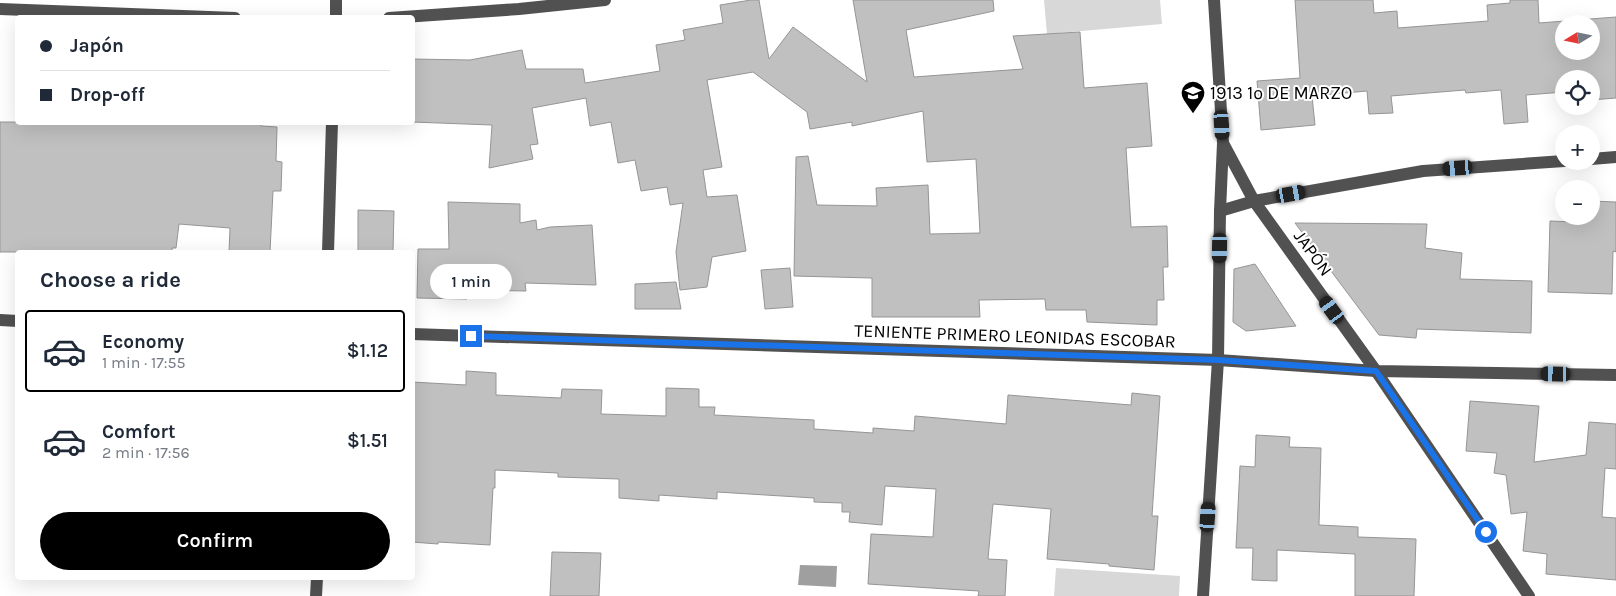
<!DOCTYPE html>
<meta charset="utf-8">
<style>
body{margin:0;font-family:Karla,sans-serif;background:#f6f6f7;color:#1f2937;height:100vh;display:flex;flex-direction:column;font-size:19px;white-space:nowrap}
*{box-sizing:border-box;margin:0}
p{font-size:16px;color:#747a83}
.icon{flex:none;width:28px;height:28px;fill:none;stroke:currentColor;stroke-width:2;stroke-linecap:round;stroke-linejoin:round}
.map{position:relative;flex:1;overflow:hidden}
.details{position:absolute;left:15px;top:250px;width:400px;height:330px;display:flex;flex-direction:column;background:#fff;border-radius:5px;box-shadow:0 5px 20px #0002}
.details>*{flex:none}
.banner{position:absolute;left:15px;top:15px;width:400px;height:110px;border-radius:5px;box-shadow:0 5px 20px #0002;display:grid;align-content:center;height:110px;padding:0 25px;background:#fff}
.needle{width:32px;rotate:260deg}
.controls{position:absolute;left:1555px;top:15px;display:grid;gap:10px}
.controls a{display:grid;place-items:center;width:45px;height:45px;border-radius:50%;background:#fff;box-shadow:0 5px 20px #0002;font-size:25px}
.end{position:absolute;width:22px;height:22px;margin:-11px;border:6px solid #1a73e8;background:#fff;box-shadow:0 0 0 2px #fff}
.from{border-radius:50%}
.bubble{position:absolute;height:35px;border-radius:18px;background:#fff;box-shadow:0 5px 20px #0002;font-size:16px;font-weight:600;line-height:35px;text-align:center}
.car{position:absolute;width:15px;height:30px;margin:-15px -8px;border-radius:6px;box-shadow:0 0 4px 1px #0007;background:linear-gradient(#222 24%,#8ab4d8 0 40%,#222 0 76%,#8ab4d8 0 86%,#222 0)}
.banner b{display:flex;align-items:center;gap:18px;height:48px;font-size:19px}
.banner b+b{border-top:1px solid #e0e1e3}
.banner i{width:12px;height:12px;background:#1f2937}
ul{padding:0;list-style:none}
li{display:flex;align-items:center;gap:15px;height:82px;margin:0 10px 8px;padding:0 15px;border:2px solid transparent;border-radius:5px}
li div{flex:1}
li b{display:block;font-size:19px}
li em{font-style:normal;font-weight:600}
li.active{border-color:#000}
li>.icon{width:45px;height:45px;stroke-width:1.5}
h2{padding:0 25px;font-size:22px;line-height:60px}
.action{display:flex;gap:10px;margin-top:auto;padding:10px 25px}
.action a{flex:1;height:58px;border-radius:30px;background:#000;color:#fff;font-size:20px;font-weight:600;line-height:58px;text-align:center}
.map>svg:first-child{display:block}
.green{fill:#d8d8d8}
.water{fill:#9f9f9f}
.building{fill:#c0c0c0;stroke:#959595;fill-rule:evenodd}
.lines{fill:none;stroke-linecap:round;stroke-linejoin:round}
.minor{stroke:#515151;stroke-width:12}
.route{stroke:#1a73e8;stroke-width:6}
.labels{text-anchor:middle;stroke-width:4;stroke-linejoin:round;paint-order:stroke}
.poi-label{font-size:18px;fill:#000;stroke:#fff;text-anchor:start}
.street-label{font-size:18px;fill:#000;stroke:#fff}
</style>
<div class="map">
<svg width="1616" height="596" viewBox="0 0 1616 596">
<rect width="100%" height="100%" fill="#fff"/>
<g class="green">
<polygon points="1044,0 1160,0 1162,24 1047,34"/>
<polygon points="1056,568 1180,576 1179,596 1054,596"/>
</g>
<polygon class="water" points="800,565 837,566 836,587 798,585"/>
<g class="building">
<polygon points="751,0 759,0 769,59 793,27 867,82 853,0 993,0 994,11 906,30 914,77 1023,69 1013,36 1080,32 1084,88 1147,83 1152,146 1126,148 1131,227 1167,226 1168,267 1163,267 1164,300 1157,300 1157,325 1087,322 1086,310 1046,310 1045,299 979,300 980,317 872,317 872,278 794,276 796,157 808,156 817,205 877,206 876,188 928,185 930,234 980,233 976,159 927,162 923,111 852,126 852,122 810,129 807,112 753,72 707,80 722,167 703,170 707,197 737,195 746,251 712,257 707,287 680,290 676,252 683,203 670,205 667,187 641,191 635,160 618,163 611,122 590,126 586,98 532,108 538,144 530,145 533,159 489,168 492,125 412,122 412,59 470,60 522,50 526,69 583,69 585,83 660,71 656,45 685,40 683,30 723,23 720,5"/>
<path d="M1295 0H1373L1374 13 1397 11 1398 28 1488 21 1487 5 1510 3V0H1538L1539 23 1616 17V98L1591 100V79H1564V92L1526 95 1528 122 1504 124 1501 90 1466 93 1465 90 1391 96 1393 113 1369 114 1367 91 1312 96 1315 125 1261 130 1257 81 1300 78ZM1564 24H1591V51H1564Z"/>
<polygon points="0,122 261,122 261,126 277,127 276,161 282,162 281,191 273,191 270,252 229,252 230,228 179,224 176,248 172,248 172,252 0,252"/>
<polygon points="1591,201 1616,202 1616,252 1613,251 1612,294 1548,292 1550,221 1575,222 1575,216 1591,216"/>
<polygon points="448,202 520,204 520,223 536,220 537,230 550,227 592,225 596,285 525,283 526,291 467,290 467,299 417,298 418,249 449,249"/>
<polygon points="358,210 394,211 393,252 358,252"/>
<polygon points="1295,223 1427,224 1425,248 1462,253 1460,279 1532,281 1531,333 1417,329 1416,338 1379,335"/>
<polygon points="1255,264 1296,326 1246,331 1233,322 1234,269"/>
<polygon points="790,268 793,307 765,309 761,270"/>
<polygon points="676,282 681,309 635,309 635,284"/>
<polygon points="466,371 496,373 496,395 561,398 562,389 602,390 601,414 666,416 666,388 699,389 699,407 715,407 714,415 814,420 814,429 873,433 873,428 914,431 915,416 1006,424 1008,395 1131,405 1132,393 1160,396 1152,516 1158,516 1154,570 1109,566 1109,564 1047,559 1051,509 993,504 988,559 1007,560 1005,596 978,596 979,591 868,584 871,534 933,537 936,489 885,486 882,525 849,522 850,512 842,512 842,503 814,502 814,498 717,492 717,499 659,495 659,501 619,498 619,479 558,477 558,473 495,470 495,488 493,488 490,545 438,542 438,544 412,542 412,382 466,385"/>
<polygon points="1470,401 1539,406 1534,462 1586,455 1589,422 1616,424 1616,469 1605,468 1602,517 1616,518 1616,580 1546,574 1547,554 1523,551 1527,512 1511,514 1506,475 1494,473 1497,453 1466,451"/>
<polygon points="1256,435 1290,437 1289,447 1321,448 1319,525 1358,527 1358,537 1416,539 1414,596 1355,596 1355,554 1277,550 1277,581 1252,580 1253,548 1236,548 1240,466 1255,467"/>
<polygon points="552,552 601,553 599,596 550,596"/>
</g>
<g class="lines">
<g class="minor">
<polyline points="1214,0 1223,143 1254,201 1376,371 1529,596"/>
<polyline points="0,9 235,18"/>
<polyline points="336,18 336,0"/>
<polyline points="389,18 519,9 605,0"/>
<polyline points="1591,159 1616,157"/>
<polyline points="1220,211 1254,201 1423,171 1564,161"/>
<polyline points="328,252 332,122"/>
<polyline points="0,320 18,321"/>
<polyline points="412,334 1218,360 1376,371 1616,375"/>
<polyline points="316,596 317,578"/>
<polyline points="1203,596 1218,360 1220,211 1223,143"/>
</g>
</g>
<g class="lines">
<polyline class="route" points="471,336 1218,360 1376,371 1486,532"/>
</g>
<defs>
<symbol id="school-pin" viewBox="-11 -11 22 30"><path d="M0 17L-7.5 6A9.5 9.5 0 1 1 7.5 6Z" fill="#000" stroke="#fff"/><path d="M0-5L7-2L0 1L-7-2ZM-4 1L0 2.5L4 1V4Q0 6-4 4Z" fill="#fff"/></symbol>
</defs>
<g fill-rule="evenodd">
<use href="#school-pin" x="1179" y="79" width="28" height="38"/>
</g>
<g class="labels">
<g class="poi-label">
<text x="1210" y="99">1913 1º DE MARZO</text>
</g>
<g class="street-label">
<text transform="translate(1313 253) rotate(54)" y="6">JAPÓN</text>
<text transform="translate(1015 336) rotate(2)" y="6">TENIENTE PRIMERO LEONIDAS ESCOBAR</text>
</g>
</g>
</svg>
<div class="controls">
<a><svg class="needle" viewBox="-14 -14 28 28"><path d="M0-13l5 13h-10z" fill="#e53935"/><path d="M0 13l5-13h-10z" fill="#747a83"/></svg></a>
<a><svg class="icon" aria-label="locate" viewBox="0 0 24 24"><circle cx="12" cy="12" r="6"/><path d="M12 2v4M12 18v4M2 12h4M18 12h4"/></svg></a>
<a>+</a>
<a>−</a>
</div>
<i class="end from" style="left:1486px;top:532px"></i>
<i class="end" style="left:471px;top:336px"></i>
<div class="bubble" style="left:430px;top:264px;width:82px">1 min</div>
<i class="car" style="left:1222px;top:125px;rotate:176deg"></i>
<i class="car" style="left:1458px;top:168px;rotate:266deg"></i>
<i class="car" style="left:1291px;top:194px;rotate:80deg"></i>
<i class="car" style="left:1220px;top:248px;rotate:181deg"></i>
<i class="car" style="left:1332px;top:310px;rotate:324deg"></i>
<i class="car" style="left:1556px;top:374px;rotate:271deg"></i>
<i class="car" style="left:1208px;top:517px;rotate:4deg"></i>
<div class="banner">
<b><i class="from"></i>Japón</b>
<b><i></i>Drop-off</b>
</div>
<section class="details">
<h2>Choose a ride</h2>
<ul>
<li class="active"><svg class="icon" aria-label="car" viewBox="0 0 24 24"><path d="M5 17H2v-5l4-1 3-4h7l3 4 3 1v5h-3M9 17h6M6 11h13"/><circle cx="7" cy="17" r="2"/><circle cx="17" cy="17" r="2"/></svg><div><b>Economy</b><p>1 min · 17:55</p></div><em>$1.12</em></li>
<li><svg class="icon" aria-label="car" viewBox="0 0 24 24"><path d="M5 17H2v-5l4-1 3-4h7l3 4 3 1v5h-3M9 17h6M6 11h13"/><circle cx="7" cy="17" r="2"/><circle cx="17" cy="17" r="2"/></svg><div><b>Comfort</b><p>2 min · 17:56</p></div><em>$1.51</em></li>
</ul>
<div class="action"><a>Confirm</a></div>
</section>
</div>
